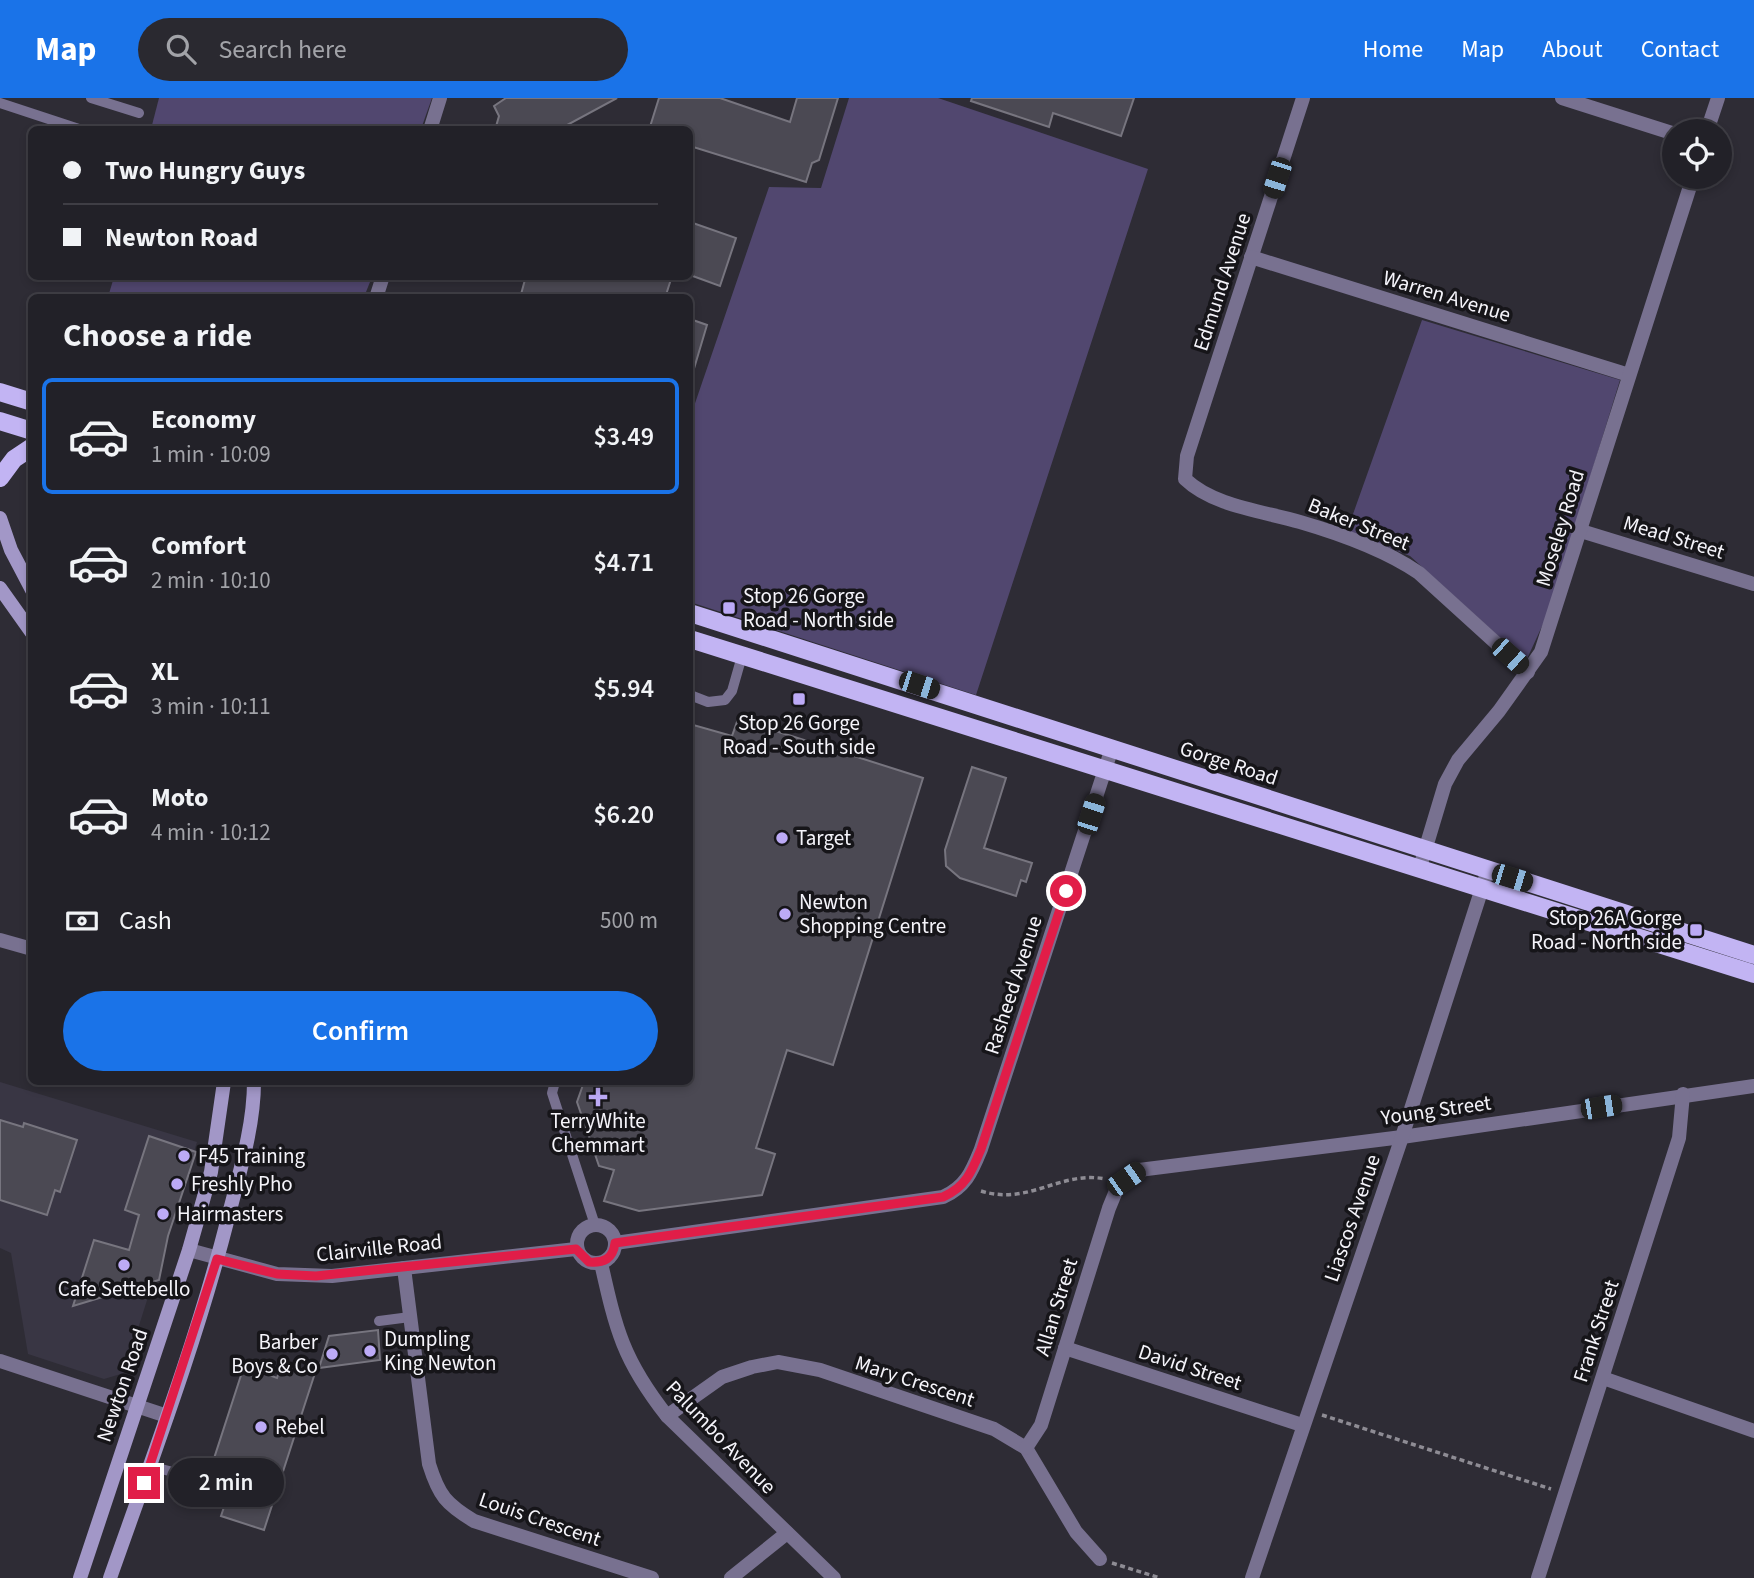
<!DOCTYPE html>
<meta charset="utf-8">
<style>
body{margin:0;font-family:"Source Sans 3",sans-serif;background:#2a2930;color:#f1f3f6;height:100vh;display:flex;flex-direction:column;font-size:26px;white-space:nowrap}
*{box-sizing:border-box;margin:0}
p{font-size:23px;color:#a2a3a8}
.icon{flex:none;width:38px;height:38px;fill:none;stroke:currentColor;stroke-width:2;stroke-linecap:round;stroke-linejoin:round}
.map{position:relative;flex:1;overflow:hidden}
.side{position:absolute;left:28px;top:196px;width:665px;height:791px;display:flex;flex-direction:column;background:#222128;border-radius:10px;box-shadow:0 4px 10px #0003,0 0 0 2px #3f3e45}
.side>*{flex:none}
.top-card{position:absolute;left:28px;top:28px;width:665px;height:154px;border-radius:10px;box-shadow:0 4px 10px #0003,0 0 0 2px #3f3e45;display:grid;align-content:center;height:154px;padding:0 35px;background:#222128}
.tools{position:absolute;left:1662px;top:21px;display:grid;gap:14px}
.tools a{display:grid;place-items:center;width:70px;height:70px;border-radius:50%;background:#222128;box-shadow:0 4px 10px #0003,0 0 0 2px #3f3e45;font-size:35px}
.end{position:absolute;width:32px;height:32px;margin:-16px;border:9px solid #e11d48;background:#fff;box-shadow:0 0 0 4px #fff}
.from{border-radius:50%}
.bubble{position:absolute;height:49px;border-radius:24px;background:#222128;box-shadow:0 4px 10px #0003,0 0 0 2px #3f3e45;font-size:23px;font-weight:600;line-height:49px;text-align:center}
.car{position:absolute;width:21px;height:42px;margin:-21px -10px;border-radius:9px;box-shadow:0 0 5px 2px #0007;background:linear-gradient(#222 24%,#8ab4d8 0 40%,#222 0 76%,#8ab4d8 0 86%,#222 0)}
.top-card b{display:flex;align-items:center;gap:24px;height:66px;font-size:26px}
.top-card b+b{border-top:2px solid #3f3e45}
.top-card i{width:18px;height:18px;background:#f1f3f6}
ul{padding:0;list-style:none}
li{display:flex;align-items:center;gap:21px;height:116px;margin:0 14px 10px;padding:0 21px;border:4px solid transparent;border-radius:10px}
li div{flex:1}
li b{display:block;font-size:26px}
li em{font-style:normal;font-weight:600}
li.on{border-color:#1a73e8}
li>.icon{width:63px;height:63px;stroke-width:1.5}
h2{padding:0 35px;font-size:32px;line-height:84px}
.pay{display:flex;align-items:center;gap:18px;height:77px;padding:0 35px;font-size:26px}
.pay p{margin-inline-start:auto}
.button{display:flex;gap:14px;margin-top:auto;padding:14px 35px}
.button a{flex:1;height:80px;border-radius:42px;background:#1a73e8;color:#fff;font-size:28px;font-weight:600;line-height:80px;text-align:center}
header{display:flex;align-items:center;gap:42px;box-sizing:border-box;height:98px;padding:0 35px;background:#1a73e8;color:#fff}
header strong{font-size:33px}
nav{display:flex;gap:38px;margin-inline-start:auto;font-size:24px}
.search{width:490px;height:63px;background:#2a2930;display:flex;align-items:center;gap:18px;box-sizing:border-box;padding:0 24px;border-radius:38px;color:#a2a3a8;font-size:26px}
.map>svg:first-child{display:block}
.built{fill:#393644}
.green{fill:#51476f}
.building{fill:#4b4953;stroke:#77757f;stroke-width:2}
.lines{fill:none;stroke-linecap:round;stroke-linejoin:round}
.path{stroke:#8e8c94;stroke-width:3.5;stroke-dasharray:5 3.5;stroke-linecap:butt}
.service{stroke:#787190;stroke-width:10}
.minor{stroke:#787190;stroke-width:14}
.secondary{stroke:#a297c7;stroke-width:14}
.primary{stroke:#c2b4f3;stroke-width:18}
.route{stroke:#e11d48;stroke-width:9}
.poi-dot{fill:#bcaaf6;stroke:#161519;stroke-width:2.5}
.labels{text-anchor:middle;stroke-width:7;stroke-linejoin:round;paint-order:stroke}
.street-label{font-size:21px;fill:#f5f4fa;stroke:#161519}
.poi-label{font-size:21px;fill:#f5f4fa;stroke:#161519;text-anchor:start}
</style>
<header>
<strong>Map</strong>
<div class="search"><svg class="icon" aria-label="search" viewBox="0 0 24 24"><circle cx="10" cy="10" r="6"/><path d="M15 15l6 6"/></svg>Search here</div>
<nav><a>Home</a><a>Map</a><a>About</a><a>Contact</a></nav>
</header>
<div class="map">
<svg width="1754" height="1480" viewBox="0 0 1754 1480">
<rect width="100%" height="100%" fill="#2e2c35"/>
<polygon class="built" points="0,984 197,1044 124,1275 104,1281 28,1256 11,1155 0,1150"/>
<g class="green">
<polygon points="159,0 432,0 421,31 151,31"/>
<polygon points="849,0 938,0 1148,71 976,597 690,504 690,320 769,89 821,90"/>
<polygon points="114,179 114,178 372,179 364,199 108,199"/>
<polygon points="1422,222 1620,282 1549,513 1526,563 1410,458 1347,433"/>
</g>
<g class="building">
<polygon points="506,0 617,0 558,32 495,32 499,18 494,8"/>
<polygon points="659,0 720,0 790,24 797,0 838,0 819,62 812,65 806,84 690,48 690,32 649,32"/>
<polygon points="972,0 1134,0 1121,38 1053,15 1049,29 971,3"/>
<polygon points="690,124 736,140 720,188 690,177"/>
<polygon points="526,178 672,178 665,200 520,200"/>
<polygon points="690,221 707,227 693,274 690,273"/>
<polygon points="738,621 923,680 833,967 787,952 756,1050 775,1056 762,1097 639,1113 604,1103 614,1072 599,1068 577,1004 584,984 690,984 690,626 732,638"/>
<polygon points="972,669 1006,680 984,750 1032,765 1026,784 1021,782 1016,798 960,780 946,768 945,752"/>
<polygon points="0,1022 23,1029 24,1025 77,1042 60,1094 55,1092 47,1117 0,1102"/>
<polygon points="149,1038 196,1054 168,1138 159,1182 73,1208 94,1142 129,1152 139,1117 125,1112"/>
<polygon points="378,1232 380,1262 319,1270 329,1238"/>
<polygon points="282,1265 315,1275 264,1432 221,1418 225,1406 215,1403 221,1384 208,1379 244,1268 277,1280"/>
</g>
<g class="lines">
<g class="path">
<path d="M981 1093C1029 1108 1061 1072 1105 1081"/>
<polyline points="1322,1317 1551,1391"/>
<polyline points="1112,1465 1160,1480"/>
</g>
<g class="service">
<polyline points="91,0 139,15"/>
<polyline points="0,5 82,32"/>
<polyline points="690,597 708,604 725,602 732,593 742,558"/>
<polyline points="555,984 552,995 595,1127"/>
<polyline points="379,1223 410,1219"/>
<polyline points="150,1368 192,1379"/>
</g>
<g class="minor">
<path d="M1303 0 1187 358 1185 381C1213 408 1262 413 1300 424 1341 436 1384 451 1419 475L1528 574"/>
<polyline points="1562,0 1675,36"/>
<polyline points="430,32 440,0"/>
<polyline points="1707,33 1718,0"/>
<polyline points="1251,159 1629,277"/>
<polyline points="376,200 383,178"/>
<polyline points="1581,433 1754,486"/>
<polyline points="1420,769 1445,686 1458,662 1499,613 1541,554 1693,79"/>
<polyline points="0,842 32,851"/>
<circle cx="596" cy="1146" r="19"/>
<path d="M615 1145 943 1099C966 1089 972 1073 981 1051L1112 650"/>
<polyline points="189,1152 277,1176 332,1178 576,1151"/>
<path d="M601 1165C616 1232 623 1262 667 1318L834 1480"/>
<path d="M404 1170 429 1366C439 1398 446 1406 474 1423L652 1480"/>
<polyline points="1065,1250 1302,1327"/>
<polyline points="0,1263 167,1318"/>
<polyline points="1603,1280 1754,1333"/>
<polyline points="667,1318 722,1279 752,1269 778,1264 820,1272 994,1331 1026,1350 1076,1434 1100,1461"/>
<polyline points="1026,1350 1041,1327 1109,1110 1116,1093 1139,1072 1402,1039 1754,988"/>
<polyline points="731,1480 787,1435"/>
<polyline points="1252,1480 1402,1039 1485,781"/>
<polyline points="1538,1480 1679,1040 1683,996"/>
</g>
<g class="secondary">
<polyline points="0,420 11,452 32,492"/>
<polyline points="0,490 32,535"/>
<polyline points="80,1480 189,1152 211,1074 224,984"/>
<path d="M110 1480C152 1361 197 1242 228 1120 239 1076 254 1029 254 984"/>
</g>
<g class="primary">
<polyline points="0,294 32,304"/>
<polyline points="0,323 32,333"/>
<polyline points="0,380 14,361 32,349"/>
<polyline points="690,515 1754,857"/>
<polyline points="690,541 1754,876"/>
</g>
</g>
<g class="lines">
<path class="route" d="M144 1385 217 1161 277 1176 316 1178 576 1151 589 1164C604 1165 613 1161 615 1145L943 1099C966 1089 972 1073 981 1051L1066 793"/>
</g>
<g class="poi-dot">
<rect x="722" y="503" width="14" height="14" rx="3.5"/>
<rect x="792" y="594" width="14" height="14" rx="3.5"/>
<circle cx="782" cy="740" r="7"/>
<circle cx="785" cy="816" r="7"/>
<rect x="1689" y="825" width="14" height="14" rx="3.5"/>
<path d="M594.5 988.5h7v7h7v7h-7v7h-7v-7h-7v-7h7z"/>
<circle cx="184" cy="1058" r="7"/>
<circle cx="177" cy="1086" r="7"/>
<circle cx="163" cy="1116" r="7"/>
<circle cx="124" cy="1167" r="7"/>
<circle cx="370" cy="1253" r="7"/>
<circle cx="332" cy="1256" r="7"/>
<circle cx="261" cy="1329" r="7"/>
</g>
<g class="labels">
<g class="street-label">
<text transform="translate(1222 184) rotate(-72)" y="7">Edmund Avenue</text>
<text transform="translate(1447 198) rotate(17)" y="7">Warren Avenue</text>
<text transform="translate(1359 426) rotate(22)" y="7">Baker Street</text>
<text transform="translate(1560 430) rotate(-73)" y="7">Moseley Road</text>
<text transform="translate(1674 439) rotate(17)" y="7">Mead Street</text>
<text transform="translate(1229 665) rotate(18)" y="7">Gorge Road</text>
<text transform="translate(1013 887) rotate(-72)" y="7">Rasheed Avenue</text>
<text transform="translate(1436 1012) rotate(-8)" y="7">Young Street</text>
<text transform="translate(1352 1120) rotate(-71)" y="7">Liascos Avenue</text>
<text transform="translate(379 1150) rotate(-6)" y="7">Clairville Road</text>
<text transform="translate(1056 1209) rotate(-73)" y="7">Allan Street</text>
<text transform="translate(1596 1233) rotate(-72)" y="7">Frank Street</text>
<text transform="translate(1190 1269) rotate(18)" y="7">David Street</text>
<text transform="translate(915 1283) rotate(18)" y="7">Mary Crescent</text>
<text transform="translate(122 1287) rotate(-71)" y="7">Newton Road</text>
<text transform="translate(721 1339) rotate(46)" y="7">Palumbo Avenue</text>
<text transform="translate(540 1421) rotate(19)" y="7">Louis Crescent</text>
</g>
<g class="poi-label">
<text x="743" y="505">Stop 26 Gorge<tspan x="743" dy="24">Road - North side</tspan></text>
<text x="799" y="632" text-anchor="middle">Stop 26 Gorge<tspan x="799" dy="24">Road - South side</tspan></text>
<text x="796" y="747">Target</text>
<text x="799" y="811">Newton<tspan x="799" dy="24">Shopping Centre</tspan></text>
<text x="1682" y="827" text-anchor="end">Stop 26A Gorge<tspan x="1682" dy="24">Road - North side</tspan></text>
<text x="598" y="1030" text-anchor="middle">TerryWhite<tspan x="598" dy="24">Chemmart</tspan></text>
<text x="198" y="1065">F45 Training</text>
<text x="191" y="1093">Freshly Pho</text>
<text x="177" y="1123">Hairmasters</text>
<text x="124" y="1198" text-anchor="middle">Cafe Settebello</text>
<text x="384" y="1248">Dumpling<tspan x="384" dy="24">King Newton</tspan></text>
<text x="318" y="1251" text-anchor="end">Barber<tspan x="318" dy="24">Boys &amp; Co</tspan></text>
<text x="275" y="1336">Rebel</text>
</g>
</g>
</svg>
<div class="tools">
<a><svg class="icon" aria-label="locate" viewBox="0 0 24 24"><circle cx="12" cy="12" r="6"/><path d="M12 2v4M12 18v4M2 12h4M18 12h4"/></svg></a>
</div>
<i class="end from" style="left:1066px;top:793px"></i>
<i class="end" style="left:144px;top:1385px"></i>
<div class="bubble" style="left:168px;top:1360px;width:116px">2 min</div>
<i class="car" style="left:1277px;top:80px;rotate:198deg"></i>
<i class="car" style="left:1510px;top:558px;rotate:132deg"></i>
<i class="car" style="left:919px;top:587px;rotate:108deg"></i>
<i class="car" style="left:1091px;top:716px;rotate:18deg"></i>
<i class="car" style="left:1512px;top:780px;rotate:107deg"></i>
<i class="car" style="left:1601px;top:1009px;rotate:81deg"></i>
<i class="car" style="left:1126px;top:1081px;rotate:55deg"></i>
<div class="top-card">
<b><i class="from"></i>Two Hungry Guys</b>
<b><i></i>Newton Road</b>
</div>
<section class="side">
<h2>Choose a ride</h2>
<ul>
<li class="on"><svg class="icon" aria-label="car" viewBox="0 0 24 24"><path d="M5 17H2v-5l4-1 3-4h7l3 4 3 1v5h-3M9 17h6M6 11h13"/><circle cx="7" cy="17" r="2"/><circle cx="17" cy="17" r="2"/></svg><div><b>Economy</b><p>1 min · 10:09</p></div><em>$3.49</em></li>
<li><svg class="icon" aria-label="car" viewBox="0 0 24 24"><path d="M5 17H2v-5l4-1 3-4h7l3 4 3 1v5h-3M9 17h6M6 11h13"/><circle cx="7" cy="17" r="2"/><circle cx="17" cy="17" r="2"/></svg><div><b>Comfort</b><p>2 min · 10:10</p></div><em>$4.71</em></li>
<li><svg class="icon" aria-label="car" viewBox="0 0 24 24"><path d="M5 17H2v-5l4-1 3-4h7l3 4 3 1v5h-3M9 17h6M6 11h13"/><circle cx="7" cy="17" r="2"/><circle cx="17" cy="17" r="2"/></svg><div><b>XL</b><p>3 min · 10:11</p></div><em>$5.94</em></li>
<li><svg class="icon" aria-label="car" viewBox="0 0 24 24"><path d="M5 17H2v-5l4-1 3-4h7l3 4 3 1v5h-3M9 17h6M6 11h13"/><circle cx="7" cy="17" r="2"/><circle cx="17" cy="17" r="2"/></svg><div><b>Moto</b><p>4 min · 10:12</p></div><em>$6.20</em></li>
</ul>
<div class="pay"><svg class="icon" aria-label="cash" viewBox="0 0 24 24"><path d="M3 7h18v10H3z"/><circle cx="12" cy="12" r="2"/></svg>Cash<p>500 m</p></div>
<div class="button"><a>Confirm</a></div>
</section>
</div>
